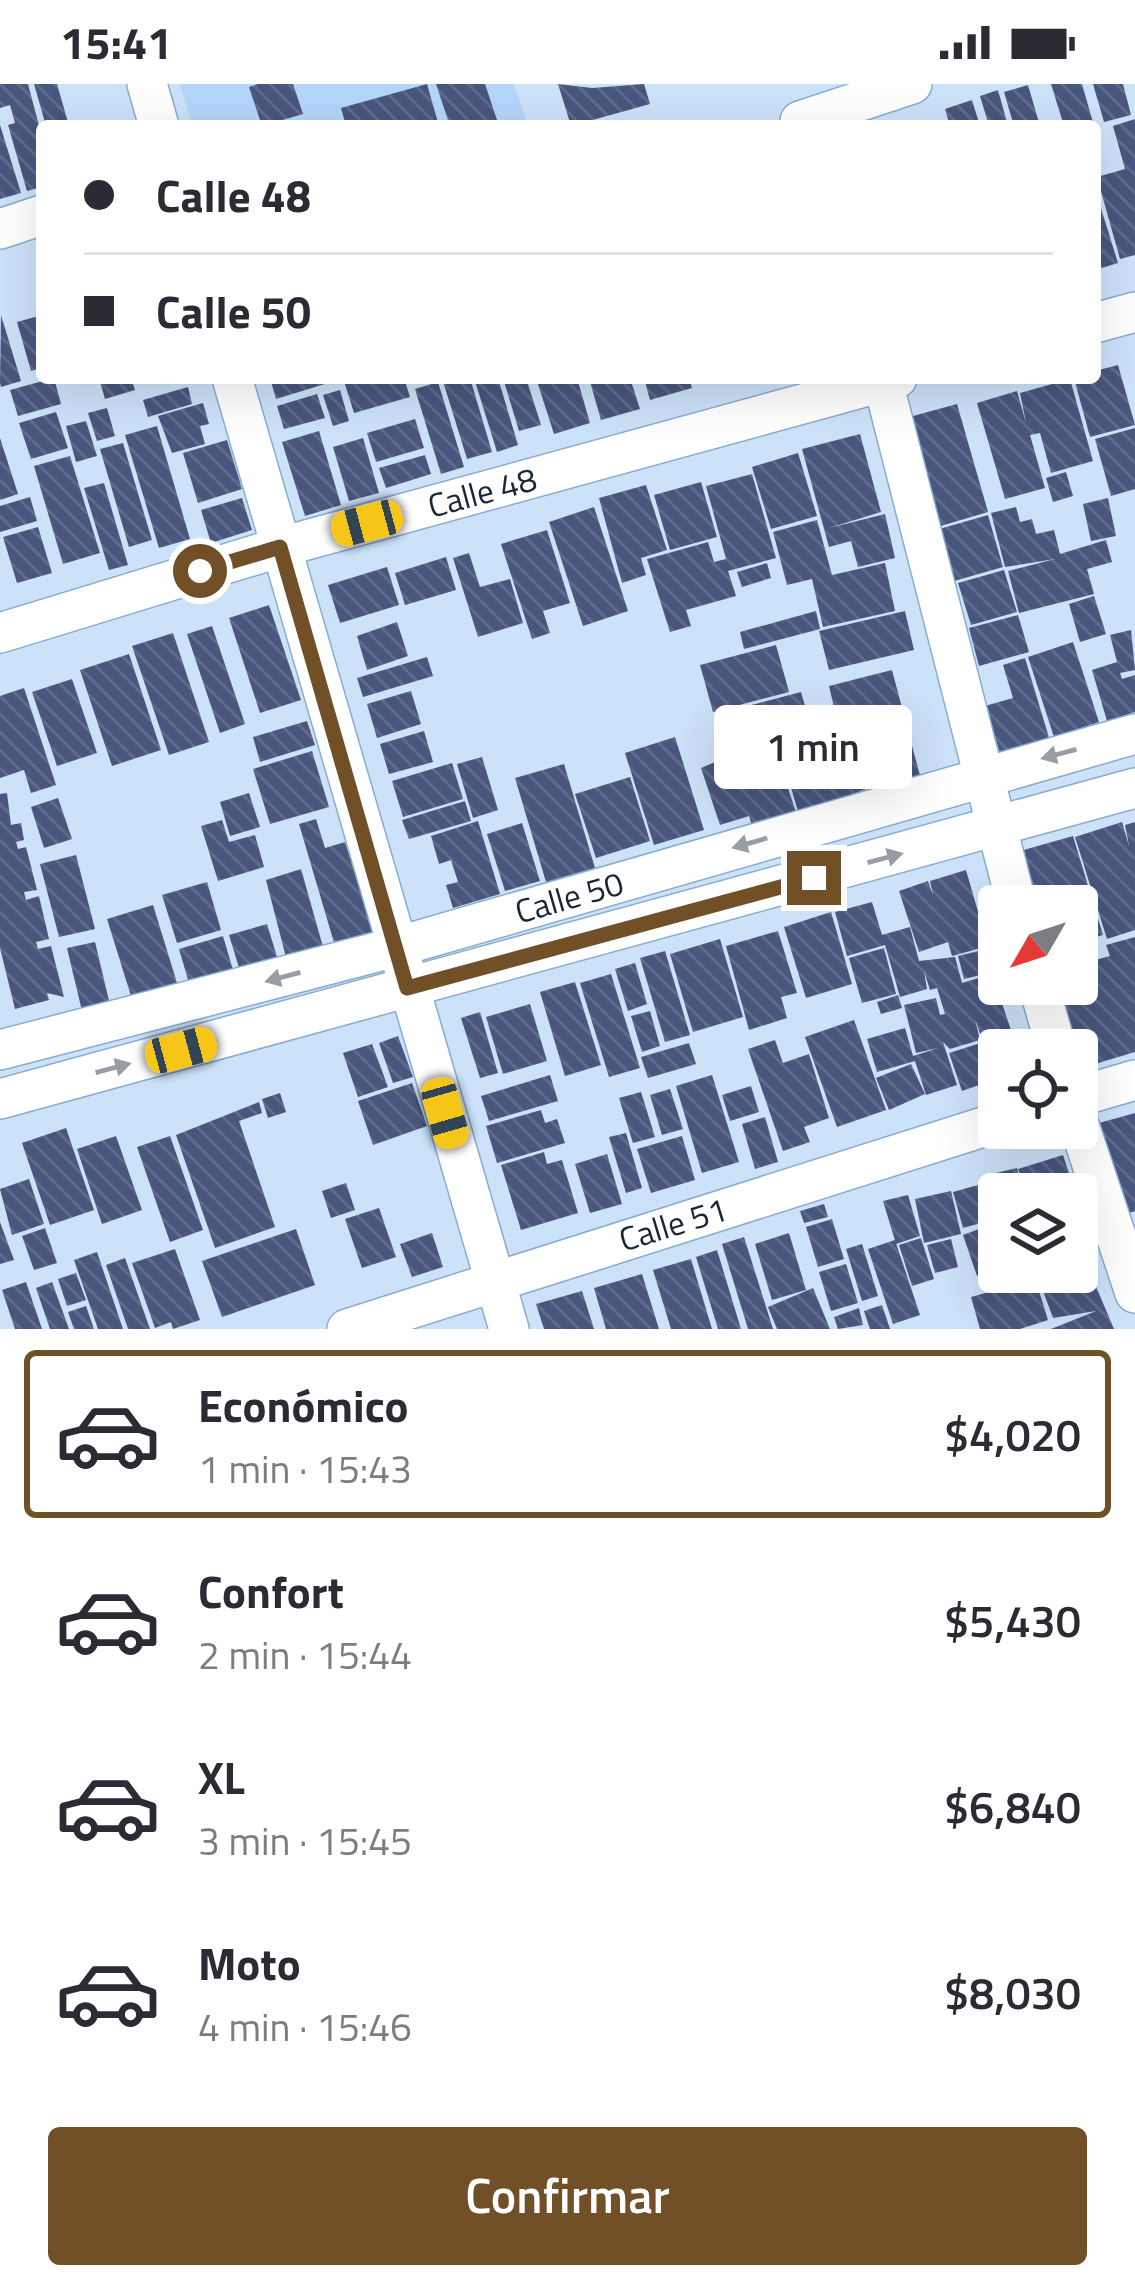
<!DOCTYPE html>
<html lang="es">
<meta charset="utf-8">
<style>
body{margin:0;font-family:"Titillium Web",sans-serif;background:#f7f7f7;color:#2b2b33;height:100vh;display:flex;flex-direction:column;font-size:45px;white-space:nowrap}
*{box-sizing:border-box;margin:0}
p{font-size:39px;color:#7c7c81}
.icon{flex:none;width:66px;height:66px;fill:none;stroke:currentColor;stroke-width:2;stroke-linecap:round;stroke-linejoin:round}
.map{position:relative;height:1245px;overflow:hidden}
.drawer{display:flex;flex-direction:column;background:#fff;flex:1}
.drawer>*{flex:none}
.banner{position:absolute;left:36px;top:36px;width:1065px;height:264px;border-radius:12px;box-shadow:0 12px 48px #0002;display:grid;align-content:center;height:264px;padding:0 48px;background:#fff}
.needle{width:78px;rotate:231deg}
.buttons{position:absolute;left:978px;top:801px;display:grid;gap:24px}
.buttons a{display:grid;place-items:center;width:120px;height:120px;border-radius:12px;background:#fff;box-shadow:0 12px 48px #0002;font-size:60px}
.end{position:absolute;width:54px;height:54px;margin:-27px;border:15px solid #715027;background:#fff;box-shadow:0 0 0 6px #fff}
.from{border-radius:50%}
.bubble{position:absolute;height:84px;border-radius:12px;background:#fff;box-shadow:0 12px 48px #0002;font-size:39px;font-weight:600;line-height:84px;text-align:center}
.car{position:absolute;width:36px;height:72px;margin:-36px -18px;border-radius:15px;box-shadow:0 0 9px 3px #0007;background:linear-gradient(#f5c518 24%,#345 0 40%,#f5c518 0 76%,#345 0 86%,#f5c518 0)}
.banner b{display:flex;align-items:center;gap:42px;height:114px;font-size:45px}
.banner b+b{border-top:3px solid #e1e1e2}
.banner i{width:30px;height:30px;background:#2b2b33}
ul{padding:21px 0 0;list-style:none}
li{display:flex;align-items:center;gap:36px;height:168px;margin:0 24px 18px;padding:0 24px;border:6px solid transparent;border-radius:12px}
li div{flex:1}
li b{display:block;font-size:45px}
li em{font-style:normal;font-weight:600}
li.current{border-color:#715027}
li>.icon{width:108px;height:108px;stroke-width:1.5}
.cta{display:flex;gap:24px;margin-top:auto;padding:24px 48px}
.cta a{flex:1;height:138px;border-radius:12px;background:#715027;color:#fff;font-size:48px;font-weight:600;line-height:138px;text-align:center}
.status{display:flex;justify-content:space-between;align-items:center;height:84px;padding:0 60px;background:#fff;direction:ltr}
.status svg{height:33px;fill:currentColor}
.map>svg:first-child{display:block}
.built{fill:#b4d6fa}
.building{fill:url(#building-back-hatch)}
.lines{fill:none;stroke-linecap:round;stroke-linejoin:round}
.minor-casing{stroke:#89acd1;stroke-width:42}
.minor{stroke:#fff;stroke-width:39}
.oneway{fill:#979da4}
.route{stroke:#715027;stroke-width:15}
.labels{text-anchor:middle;stroke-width:12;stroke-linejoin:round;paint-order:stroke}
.street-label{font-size:33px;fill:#182635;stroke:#fff}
</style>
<div class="status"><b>15:41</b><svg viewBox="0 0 49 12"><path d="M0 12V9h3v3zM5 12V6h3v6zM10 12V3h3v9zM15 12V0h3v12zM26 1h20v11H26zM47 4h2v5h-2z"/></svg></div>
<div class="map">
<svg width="1135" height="1245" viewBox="0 0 1135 1245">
<defs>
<pattern id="building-back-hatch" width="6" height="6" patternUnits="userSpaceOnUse" patternTransform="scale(3)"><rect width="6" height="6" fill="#49567d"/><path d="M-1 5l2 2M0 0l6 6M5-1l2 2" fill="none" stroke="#606b8b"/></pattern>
</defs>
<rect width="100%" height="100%" fill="#cce2f9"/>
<polygon class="built" points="180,0 514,0 528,42 192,42"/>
<g class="building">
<polygon points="0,0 28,0 42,53 42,103 27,107 8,41 15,39 10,21 0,24"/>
<polygon points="34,0 57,0 69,42 46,42"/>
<polygon points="258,0 293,0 303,30 262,42 249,3"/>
<polygon points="427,0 439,42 346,42 341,24"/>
<polygon points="436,0 485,0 499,42 450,42"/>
<polygon points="558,0 592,4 644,0 650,20 571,42"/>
<polygon points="1051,0 1082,0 1094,42 1064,42"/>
<polygon points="1093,0 1123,0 1131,31 1104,38"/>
<polygon points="1028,1 1040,42 1014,42 1004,8"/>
<polygon points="998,6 1008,42 989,42 980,12"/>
<polygon points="972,16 980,42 950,42 945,25"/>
<polygon points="1135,35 1135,171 1120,175 1097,93 1125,85 1113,42"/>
<polygon points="0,41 21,109 0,115"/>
<polygon points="1095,105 1118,179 1095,186"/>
<polygon points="1,231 21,297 1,303 0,299"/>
<polygon points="42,231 42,284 31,287 17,238"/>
<polygon points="1118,281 1135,341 1090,353 1074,294 1095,294 1095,287"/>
<polygon points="54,294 61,320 18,332 10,306"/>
<polygon points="99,294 131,294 135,306 105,315"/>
<polygon points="270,294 341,294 341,295 276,315"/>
<polygon points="343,294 404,294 410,313 354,329"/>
<polygon points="442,294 470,294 492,368 467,375"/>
<polygon points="474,294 498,294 518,361 497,368"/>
<polygon points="503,294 526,294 541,341 519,347"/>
<polygon points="536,294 577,294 590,339 554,350"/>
<polygon points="589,294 630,294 640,325 601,336"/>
<polygon points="644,294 689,294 692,304 650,316"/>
<polygon points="1070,295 1093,377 1051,389 1040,349 1030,351 1045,404 1005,415 977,319 1017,307 1026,339 1020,309"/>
<polygon points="438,298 464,383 441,390 415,305"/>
<polygon points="188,303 192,320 148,333 143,316"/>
<polygon points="340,306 349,337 333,342 323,311"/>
<polygon points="317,310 325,334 284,345 277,322"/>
<polygon points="203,319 209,340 200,342 205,360 172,369 158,332"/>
<polygon points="957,320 988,428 934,444 902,335"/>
<polygon points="107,324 115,352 97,357 88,329"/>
<polygon points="56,328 68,364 31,375 19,339"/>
<polygon points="415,335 424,364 376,378 367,349"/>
<polygon points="86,337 97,372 76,378 66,342"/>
<polygon points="157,342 190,455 159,464 125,351"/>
<polygon points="1135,344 1135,405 1111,412 1095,355"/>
<polygon points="319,347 341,421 305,432 282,358"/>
<polygon points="860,350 881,428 829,444 885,430 895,474 858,483 851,457 829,463 802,365"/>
<polygon points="0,354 18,410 0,416"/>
<polygon points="363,354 379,409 349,417 333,363"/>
<polygon points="227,356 242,405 198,419 183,369"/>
<polygon points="123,359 152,456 129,463 100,365"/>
<polygon points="798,369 817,432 771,445 752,383"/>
<polygon points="425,371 431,390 386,404 379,384"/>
<polygon points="70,372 100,469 63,480 34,382"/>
<polygon points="1066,388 1073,412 1053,418 1046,394"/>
<polygon points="752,390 776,474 728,487 736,512 686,526 691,542 670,548 647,475 708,458 714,478 726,475 706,402"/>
<polygon points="701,398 717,453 670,466 654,411"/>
<polygon points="104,399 128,481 109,486 84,404"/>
<polygon points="646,401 667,466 641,474 646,491 622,499 599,414"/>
<polygon points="30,413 37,437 0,448 0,422"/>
<polygon points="242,414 252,446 211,459 201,426"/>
<polygon points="1108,414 1116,452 1091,457 1083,420"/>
<polygon points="594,423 628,527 583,542 549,438"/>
<polygon points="1016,423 1020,438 1032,435 1036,450 1054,446 1060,470 1106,456 1112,478 1087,485 1094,510 1019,529 1008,487 1055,475 1005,483 991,429"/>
<polygon points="988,431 1003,483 944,500 929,448"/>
<polygon points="817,436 832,491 885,479 895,527 823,543 812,495 787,501 773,448"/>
<polygon points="38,443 52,489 17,499 3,453"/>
<polygon points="547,446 570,519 543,527 550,549 532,555 501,460"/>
<polygon points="469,469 480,503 510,495 523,539 478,553 453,474"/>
<polygon points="446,473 456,506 405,521 395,489"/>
<polygon points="767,479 771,494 742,503 737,488"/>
<polygon points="387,483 399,521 340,539 328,501"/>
<polygon points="1004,486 1017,528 971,541 958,499"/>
<polygon points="1094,512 1106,550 1080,558 1069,520"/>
<polygon points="269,521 301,616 260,629 229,534"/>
<polygon points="816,527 820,545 744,565 740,548"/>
<polygon points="905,527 914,566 829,586 819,547"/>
<polygon points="1018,531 1029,568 979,582 969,544"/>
<polygon points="397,538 408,572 367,586 357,552"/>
<polygon points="212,542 245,640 220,649 187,550"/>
<polygon points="1131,546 1135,586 1120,589 1122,595 1135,591 1135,628 1107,637 1092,586 1117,578 1110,551"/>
<polygon points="173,549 209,658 169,671 132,562"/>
<polygon points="1073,558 1099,638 1054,653 1028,573"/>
<polygon points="776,561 789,608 713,628 700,581"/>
<polygon points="129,570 161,666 112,682 80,586"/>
<polygon points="427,573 433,592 363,613 357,594"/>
<polygon points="1025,574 1050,657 1001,672 985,622 1013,614 1003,581"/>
<polygon points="892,586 923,703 895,710 885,672 889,696 799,731 775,649 743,659 732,626 801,608 818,667 811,636 835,628 829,602"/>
<polygon points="72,595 97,669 57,682 32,608"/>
<polygon points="24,604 56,701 31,709 24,686 0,694 0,612"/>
<polygon points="411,607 421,640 377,654 367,620"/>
<polygon points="307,637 315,661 260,678 253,653"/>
<polygon points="424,647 433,678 389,690 380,660"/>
<polygon points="675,653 704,746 654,761 625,669"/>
<polygon points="771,654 796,728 752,742 749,732 720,741 701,684"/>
<polygon points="312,667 329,723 270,740 253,685"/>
<polygon points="482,673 498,726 473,734 457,680"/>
<polygon points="452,679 463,715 403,733 392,697"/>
<polygon points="564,680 595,784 546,798 515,694"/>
<polygon points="630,693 650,757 596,774 575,710"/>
<polygon points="7,709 11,741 21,739 24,756 16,758 18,765 26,763 37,806 24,808 26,816 39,812 49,855 36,858 38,865 51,862 64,913 47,909 49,916 15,925 0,864 0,710"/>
<polygon points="249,709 260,743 230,752 220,718"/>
<polygon points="58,714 72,755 44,764 31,723"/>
<polygon points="465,717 471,737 409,755 402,736"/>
<polygon points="316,735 325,764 345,758 374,850 335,862 299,740"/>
<polygon points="222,736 229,758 255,751 264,783 218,797 201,742"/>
<polygon points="478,737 500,810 453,824 446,801 458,798 451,776 439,780 431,752"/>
<polygon points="1122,738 1129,762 1125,741 1135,738 1135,846 1107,855 1075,753"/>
<polygon points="522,739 540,797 505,807 487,750"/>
<polygon points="1073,752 1103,851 1077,859 1077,822 1037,822 1020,767"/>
<polygon points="76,771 95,845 59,853 40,780"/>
<polygon points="301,785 325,870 288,881 266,796"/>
<polygon points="966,786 988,862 952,872 948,858 919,868 899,807 928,797 933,811 930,797"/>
<polygon points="207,798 221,846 177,859 162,811"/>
<polygon points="872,818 882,851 910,843 919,877 955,873 962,899 992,890 1011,946 982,955 975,935 980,956 950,965 943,958 957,1001 926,1011 915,977 877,988 867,955 905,944 913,972 938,964 916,969 904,921 936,914 940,931 945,930 937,904 930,906 924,887 927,905 900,913 885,861 847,872 835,828"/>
<polygon points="153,821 177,899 131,912 107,835"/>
<polygon points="831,828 852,900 806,914 784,843"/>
<polygon points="267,840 278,876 240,887 229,851"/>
<polygon points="778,847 797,909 781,913 787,934 749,946 726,862"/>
<polygon points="223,852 233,886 189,899 179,865"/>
<polygon points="1135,853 1135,968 1085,983 1077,978 1077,966 1067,966 1047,900 1077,900 1077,881 1110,872 1106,861"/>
<polygon points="720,855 743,933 693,948 670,870"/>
<polygon points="95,858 110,921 82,927 67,864"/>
<polygon points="884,864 896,910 862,919 849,874"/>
<polygon points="987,865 993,888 964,895 958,872"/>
<polygon points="665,867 690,951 665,958 640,874"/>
<polygon points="635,879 647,920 628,927 615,885"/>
<polygon points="611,890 640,984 609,993 580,899"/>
<polygon points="575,898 601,981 565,992 540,908"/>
<polygon points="898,911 902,924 881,930 877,918"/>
<polygon points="530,920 547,977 503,990 486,933"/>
<polygon points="650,927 660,962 642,968 631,932"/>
<polygon points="480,928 498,989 480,994 461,934"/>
<polygon points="854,936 886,1026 837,1043 805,953"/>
<polygon points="1012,949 1018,966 999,966 999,994 962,1007 949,969"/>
<polygon points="398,952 413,993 393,999 379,959"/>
<polygon points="775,956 783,979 809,970 829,1034 804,1043 810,1058 783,1067 748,965"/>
<polygon points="689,959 696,980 648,994 641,973"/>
<polygon points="372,960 388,1003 358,1013 343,969"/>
<polygon points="911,980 925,1010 889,1026 876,994"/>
<polygon points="550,991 558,1017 489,1037 481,1012"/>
<polygon points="712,991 739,1078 702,1089 676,1002"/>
<polygon points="412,999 427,1042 373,1061 358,1017"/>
<polygon points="751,1002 759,1028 730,1037 722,1011"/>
<polygon points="670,1005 683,1045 662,1051 650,1011"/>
<polygon points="641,1008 655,1053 633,1059 619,1014"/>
<polygon points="280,1009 286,1028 268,1034 262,1015"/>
<polygon points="259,1018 262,1029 239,1037 275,1143 215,1164 176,1051"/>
<polygon points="541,1026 545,1039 557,1035 565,1059 497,1079 486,1042"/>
<polygon points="1135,1029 1135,1127 1126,1130 1099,1039"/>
<polygon points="765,1033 778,1078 755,1085 742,1040"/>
<polygon points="66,1044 94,1126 50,1141 22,1059"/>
<polygon points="626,1049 642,1104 626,1109 609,1053"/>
<polygon points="116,1052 142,1126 102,1140 77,1065"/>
<polygon points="170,1052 203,1146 170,1158 137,1063"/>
<polygon points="682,1052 695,1096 651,1109 637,1065"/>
<polygon points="544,1068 547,1080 562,1076 578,1129 521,1146 501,1081"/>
<polygon points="607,1070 622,1120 590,1129 575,1080"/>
<polygon points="1063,1071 1076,1110 1027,1110 1018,1085"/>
<polygon points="1017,1084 1024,1110 999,1110 997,1134 987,1091"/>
<polygon points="29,1095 44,1140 12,1151 0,1105"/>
<polygon points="346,1099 355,1126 331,1134 322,1107"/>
<polygon points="985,1099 995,1135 963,1144 953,1108"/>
<polygon points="951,1107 961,1150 924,1159 915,1115"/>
<polygon points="908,1111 920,1152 896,1160 883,1117"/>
<polygon points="824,1120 828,1133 804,1139 800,1127"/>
<polygon points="379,1124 396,1173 362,1184 345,1135"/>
<polygon points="832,1135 844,1175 818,1183 806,1143"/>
<polygon points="0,1138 14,1176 0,1180"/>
<polygon points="998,1138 999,1184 977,1192 963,1151"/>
<polygon points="45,1144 57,1179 34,1186 22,1152"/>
<polygon points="296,1145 315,1201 222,1233 202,1177"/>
<polygon points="432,1149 443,1183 412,1193 400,1160"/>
<polygon points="789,1149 806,1206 772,1216 755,1160"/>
<polygon points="744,1153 773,1245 748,1245 722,1160"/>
<polygon points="1078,1153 1086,1179 1114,1245 1051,1245 1096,1227 1053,1234 1039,1196 1077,1188"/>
<polygon points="921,1154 934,1195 912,1202 899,1161"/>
<polygon points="951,1155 958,1183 935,1189 927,1161"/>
<polygon points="895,1156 920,1231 893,1240 868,1165"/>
<polygon points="862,1160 878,1212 862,1217 846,1165"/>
<polygon points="175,1165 200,1236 173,1245 171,1238 155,1244 132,1179"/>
<polygon points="717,1166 741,1245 718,1245 696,1173"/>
<polygon points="97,1168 123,1245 98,1245 74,1176"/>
<polygon points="125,1174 150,1245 128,1245 106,1181"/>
<polygon points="691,1175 712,1245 671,1245 653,1186"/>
<polygon points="846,1180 858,1219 831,1227 819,1188"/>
<polygon points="1021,1188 1051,1188 1035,1194 1048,1236 1020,1245 980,1245 971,1213 1024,1198"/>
<polygon points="76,1189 86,1216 67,1222 58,1195"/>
<polygon points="642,1190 659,1245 606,1245 594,1204"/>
<polygon points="26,1198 42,1245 15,1245 2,1206"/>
<polygon points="52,1198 69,1245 50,1245 36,1204"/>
<polygon points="813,1204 830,1245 777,1245 768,1223"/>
<polygon points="582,1207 594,1245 544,1245 536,1220"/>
<polygon points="882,1221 890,1245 870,1245 864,1227"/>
<polygon points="86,1222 94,1245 74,1245 68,1228"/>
<polygon points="859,1224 863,1241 838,1245 834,1233"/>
</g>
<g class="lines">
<defs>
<g id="minor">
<polyline points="147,0 159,42"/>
<polyline points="802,42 800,37 912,0"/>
<polyline points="0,145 42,131"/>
<polyline points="1095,239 1135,228"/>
<polyline points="232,294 509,1245"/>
<polyline points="882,294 1017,822"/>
<polyline points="0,549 281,463 897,294"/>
<polyline points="1038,900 1057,966"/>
<polyline points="0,966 396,863 1135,650"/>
<polyline points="1077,1013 1135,996"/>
<polyline points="0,1015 1135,704"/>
<polyline points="1077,1035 1135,1209"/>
<polyline points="347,1245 999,1038"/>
</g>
</defs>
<use href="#minor" class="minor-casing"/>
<use href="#minor" class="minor"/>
</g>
<defs><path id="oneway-solid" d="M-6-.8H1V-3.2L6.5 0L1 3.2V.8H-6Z" transform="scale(3)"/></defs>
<g class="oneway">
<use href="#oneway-solid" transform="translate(1059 670) rotate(165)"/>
<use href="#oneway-solid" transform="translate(750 759) rotate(164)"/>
<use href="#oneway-solid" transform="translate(885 774) rotate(-15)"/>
<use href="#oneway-solid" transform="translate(283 893) rotate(165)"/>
<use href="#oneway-solid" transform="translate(113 984) rotate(-15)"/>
</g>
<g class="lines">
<polyline class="route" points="200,487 280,463 407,904 814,794"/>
</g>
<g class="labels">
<g class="street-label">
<text transform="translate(482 408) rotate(-15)" y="12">Calle 48</text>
<text transform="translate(569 813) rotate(-16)" y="12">Calle 50</text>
<text transform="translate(673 1140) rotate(-17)" y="12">Calle 51</text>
</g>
</g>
</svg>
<div class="buttons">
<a><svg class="needle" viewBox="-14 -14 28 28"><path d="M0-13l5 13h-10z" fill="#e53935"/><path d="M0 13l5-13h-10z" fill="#7c7c81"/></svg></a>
<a><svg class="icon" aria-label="locate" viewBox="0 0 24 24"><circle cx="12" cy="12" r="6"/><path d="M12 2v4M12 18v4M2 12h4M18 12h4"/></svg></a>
<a><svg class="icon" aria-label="layers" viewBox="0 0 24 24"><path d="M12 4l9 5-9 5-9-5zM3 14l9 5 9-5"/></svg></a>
</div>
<i class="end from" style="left:200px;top:487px"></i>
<i class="end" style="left:814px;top:794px"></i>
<div class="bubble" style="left:714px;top:621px;width:198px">1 min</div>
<i class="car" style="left:367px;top:439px;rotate:255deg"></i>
<i class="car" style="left:181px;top:966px;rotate:75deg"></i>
<i class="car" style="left:445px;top:1029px;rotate:164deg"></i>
<div class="banner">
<b><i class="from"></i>Calle 48</b>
<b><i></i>Calle 50</b>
</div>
</div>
<section class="drawer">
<ul>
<li class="current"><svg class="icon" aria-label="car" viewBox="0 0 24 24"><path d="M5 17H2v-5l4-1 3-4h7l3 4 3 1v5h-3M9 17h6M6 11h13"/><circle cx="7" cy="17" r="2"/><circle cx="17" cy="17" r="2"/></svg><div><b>Económico</b><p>1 min · 15:43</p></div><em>$4,020</em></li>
<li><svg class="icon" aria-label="car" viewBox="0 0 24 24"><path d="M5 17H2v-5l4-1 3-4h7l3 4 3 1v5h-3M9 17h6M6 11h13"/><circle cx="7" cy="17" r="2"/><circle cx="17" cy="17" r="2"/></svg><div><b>Confort</b><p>2 min · 15:44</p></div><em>$5,430</em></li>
<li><svg class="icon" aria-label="car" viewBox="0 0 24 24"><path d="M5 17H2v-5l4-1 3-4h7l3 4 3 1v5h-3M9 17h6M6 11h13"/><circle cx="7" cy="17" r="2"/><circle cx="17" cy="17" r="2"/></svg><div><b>XL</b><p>3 min · 15:45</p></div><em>$6,840</em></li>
<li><svg class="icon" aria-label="car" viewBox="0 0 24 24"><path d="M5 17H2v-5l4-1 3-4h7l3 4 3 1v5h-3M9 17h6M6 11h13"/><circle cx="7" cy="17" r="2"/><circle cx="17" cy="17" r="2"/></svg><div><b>Moto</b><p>4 min · 15:46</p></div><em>$8,030</em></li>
</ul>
<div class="cta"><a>Confirmar</a></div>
</section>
